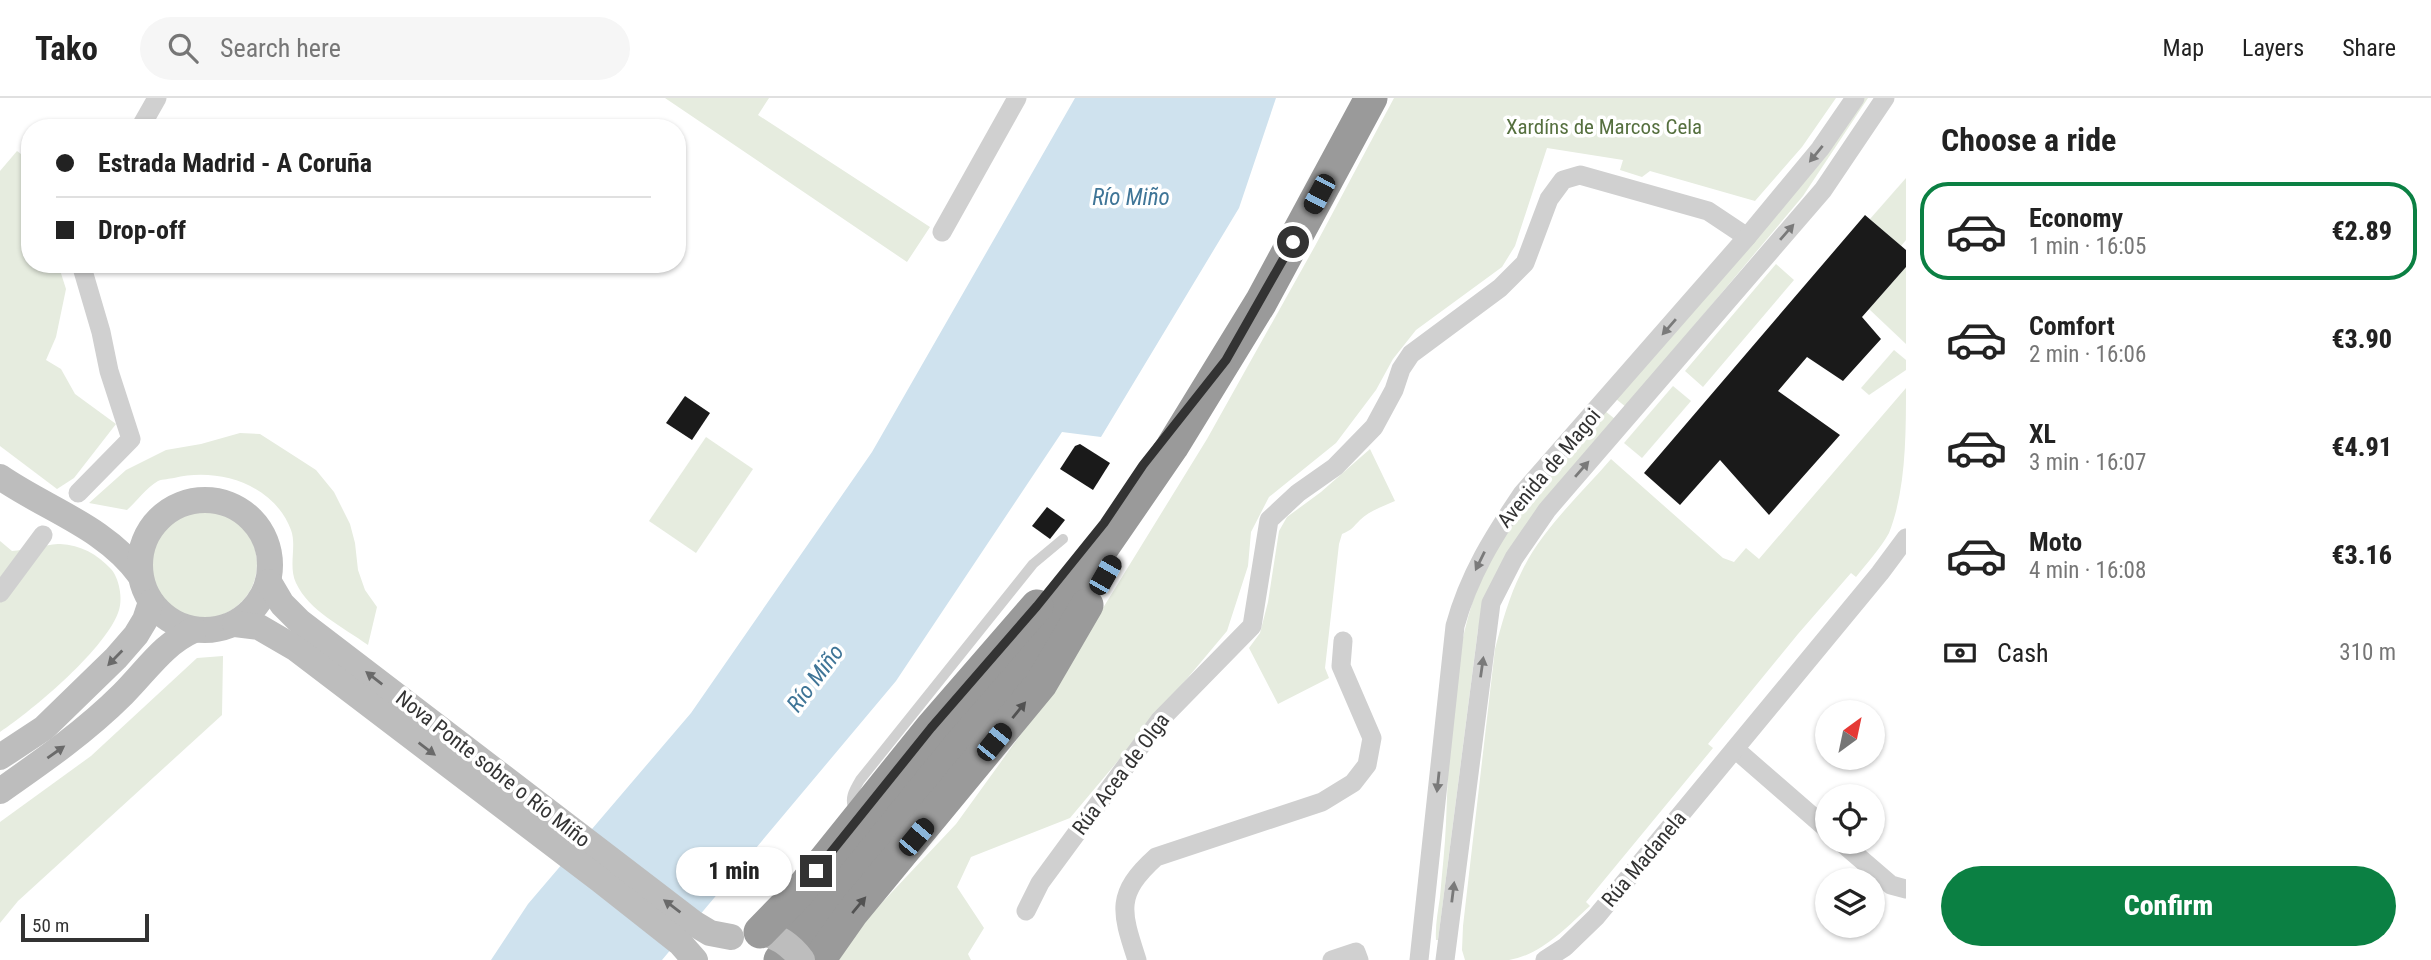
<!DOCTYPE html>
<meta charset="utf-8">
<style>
body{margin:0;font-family:"Roboto Condensed",sans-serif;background:#f6f6f6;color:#222;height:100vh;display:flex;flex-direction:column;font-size:26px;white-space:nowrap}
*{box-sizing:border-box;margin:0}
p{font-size:23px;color:#767676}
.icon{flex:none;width:38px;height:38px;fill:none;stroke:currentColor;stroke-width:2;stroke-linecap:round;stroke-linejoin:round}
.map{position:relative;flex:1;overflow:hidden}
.panel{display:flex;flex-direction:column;background:#fff;width:525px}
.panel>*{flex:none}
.banner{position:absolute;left:21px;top:21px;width:665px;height:154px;border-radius:28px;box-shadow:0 2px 5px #0004;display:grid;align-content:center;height:154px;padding:0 35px;background:#fff}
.needle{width:46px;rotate:33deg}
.tools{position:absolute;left:1815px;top:602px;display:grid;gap:14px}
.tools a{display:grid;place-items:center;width:70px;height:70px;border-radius:50%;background:#fff;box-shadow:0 2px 5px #0004;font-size:35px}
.scale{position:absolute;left:21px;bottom:18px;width:128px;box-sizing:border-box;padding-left:7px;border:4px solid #333;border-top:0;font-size:19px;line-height:24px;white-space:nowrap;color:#333;-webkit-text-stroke:5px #fff;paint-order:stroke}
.end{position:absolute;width:32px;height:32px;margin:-16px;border:9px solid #333;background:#fff;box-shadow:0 0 0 4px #fff}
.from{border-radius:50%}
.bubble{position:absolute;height:49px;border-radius:24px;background:#fff;box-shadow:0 2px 5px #0004;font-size:23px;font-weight:800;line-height:49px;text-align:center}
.car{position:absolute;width:21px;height:42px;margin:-21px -10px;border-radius:9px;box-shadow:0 0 5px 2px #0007;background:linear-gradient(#222 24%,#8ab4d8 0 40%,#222 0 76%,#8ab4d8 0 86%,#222 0)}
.banner b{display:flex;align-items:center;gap:24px;height:66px;font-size:26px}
.banner b+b{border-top:2px solid #e0e0e0}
.banner i{width:18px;height:18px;background:#222}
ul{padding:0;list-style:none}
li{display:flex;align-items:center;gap:21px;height:98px;margin:0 14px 10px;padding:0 21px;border:4px solid transparent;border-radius:28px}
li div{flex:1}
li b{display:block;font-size:26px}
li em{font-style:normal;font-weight:800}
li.current{border-color:#0b8043}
li>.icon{width:63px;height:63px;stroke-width:1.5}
h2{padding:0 35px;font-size:32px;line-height:84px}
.pay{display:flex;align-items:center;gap:18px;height:77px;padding:0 35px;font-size:26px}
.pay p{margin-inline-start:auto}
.button{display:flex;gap:14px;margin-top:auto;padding:14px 35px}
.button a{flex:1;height:80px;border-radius:42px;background:#0b8043;color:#fff;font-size:28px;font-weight:800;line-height:80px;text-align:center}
header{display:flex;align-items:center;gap:42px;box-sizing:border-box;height:98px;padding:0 35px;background:#fff;border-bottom:2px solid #e0e0e0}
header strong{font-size:33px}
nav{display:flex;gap:38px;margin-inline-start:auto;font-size:24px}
.search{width:490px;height:63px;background:#f6f6f6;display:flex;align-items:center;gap:18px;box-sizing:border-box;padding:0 24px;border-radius:38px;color:#767676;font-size:26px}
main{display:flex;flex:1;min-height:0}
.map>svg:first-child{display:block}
.green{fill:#e6ecdf}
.water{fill:#cfe2ee}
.building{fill:#1a1a1a}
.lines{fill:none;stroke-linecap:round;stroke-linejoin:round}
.lane{stroke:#d0d0d0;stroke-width:10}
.street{stroke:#d0d0d0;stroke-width:19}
.secondary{stroke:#bdbdbd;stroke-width:26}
.highway{stroke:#9a9a9a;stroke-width:33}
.secondary-bridge{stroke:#bdbdbd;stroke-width:26}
.highway-bridge{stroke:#9a9a9a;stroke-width:33}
.oneway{fill:#7a7a7a}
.oneway2{fill:#6a6a6a}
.oneway3{fill:#525252}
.route{stroke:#333;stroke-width:9}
.labels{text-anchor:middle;stroke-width:7;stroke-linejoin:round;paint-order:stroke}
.park-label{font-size:21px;fill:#56703f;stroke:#fff}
.street-label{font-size:21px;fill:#333;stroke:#fff}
.water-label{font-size:23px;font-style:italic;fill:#3f7597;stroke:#fff}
</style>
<header>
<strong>Tako</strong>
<div class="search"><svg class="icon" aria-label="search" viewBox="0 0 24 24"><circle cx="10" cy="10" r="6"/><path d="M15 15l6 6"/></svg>Search here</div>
<nav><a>Map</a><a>Layers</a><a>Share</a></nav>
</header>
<main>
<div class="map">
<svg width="1906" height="862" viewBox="0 0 1906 862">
<rect width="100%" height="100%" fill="#fff"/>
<g class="green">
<polygon points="665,0 769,0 758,17 930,129 907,164"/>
<polygon points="1394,0 1836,0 1802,49 1755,103 1650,73 1642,79 1620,72 1623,62 1547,50 1515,148 1502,169 1416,232 1393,261 1376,292 1336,345 1269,399 1251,434 1248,468 1227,533 1070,720 971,759 957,789 984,830 968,856 971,862 838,862 844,845 956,726 1050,596 1207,341 1315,148"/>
<polygon points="1863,0 1868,0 1803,98 1626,309 1616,301"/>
<polygon points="17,53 30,63 30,166 58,166 66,191 56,239 46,262 61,271 75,296 116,326 74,380 57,391 0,348 0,73"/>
<polygon points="1906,80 1906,142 1901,148 1870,121"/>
<polygon points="1776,166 1794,182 1703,289 1685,273"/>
<polygon points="1906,169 1906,246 1869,211"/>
<polygon points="1894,252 1906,262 1906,272 1869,297 1861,290"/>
<polygon points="1673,288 1691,303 1642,360 1624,345"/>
<path d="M1906 290C1906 337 1906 392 1889 435 1880 451 1867 465 1856 479L1851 475 1798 536 1708 646 1713 650 1586 804 1590 808C1567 829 1541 857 1509 862 1495 862 1479 862 1465 862L1462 852 1463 828 1495 551C1502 525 1509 499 1521 475 1541 432 1580 397 1611 361L1723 460 1734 464 1746 450 1759 461Z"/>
<path d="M1605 313 1615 321 1478 531 1438 842H1436C1435 828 1438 813 1440 799 1442 774 1445 750 1446 725 1450 628 1451 521 1503 436 1528 395 1573 350 1605 313Z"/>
<path d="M240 335 260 336 299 361 316 372 334 394 350 426 355 445 358 472 365 492 377 509 368 547C343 529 309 513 296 485 288 468 297 448 291 432 274 386 218 369 174 380 170 381 163 381 158 383 147 389 136 404 127 412L89 405 126 372 166 352 201 346Z"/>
<polygon points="706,339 753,371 696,455 649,423"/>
<path d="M1370 351 1395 403C1384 408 1369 413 1360 422 1353 429 1352 432 1342 436L1339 446 1325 570 1329 580 1278 606 1249 550 1260 535 1268 504 1279 433 1287 419 1321 394Z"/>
<circle cx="203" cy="466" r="54"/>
<path d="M0 443 12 453C25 452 49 446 60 446 81 447 97 456 111 471 119 480 123 500 119 512 108 549 33 612 0 634Z"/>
<polygon points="223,558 222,617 18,803 0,825 0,724 91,658 197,560"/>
</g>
<polygon class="water" points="1075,0 1276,0 1239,110 1101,339 1062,334 896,583 662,862 491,862 528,806 691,615 872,354"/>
<g class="building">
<polygon points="1865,117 1906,152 1906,169 1862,219 1881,241 1843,283 1807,259 1778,293 1840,337 1769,417 1720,362 1680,407 1644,375"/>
<polygon points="685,298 710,315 692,342 666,325"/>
<polygon points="1080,346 1110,365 1093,392 1060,371 1075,348"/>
<polygon points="1047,409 1065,422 1050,441 1032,428"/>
</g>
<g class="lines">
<path class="lane" d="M855 712C848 702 854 692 860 682L1033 466 1063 441"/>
<g class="street">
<polyline points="140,30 157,0"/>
<polyline points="942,134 1017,0"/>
<polyline points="78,395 131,341 109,273 101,234 81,166"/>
<polyline points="0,495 43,437"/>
<polyline points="1735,651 1827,731"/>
<polyline points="1841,744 1891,787 1906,791"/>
<polyline points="1026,813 1040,785 1159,623 1252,528 1269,422 1298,395 1335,369 1374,329 1394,292 1401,271 1411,256 1500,190 1525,165 1549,101 1563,82 1580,77 1708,113 1747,139"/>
<path d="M1137 862C1121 813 1115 796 1156 759L1322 704 1353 685 1367 667 1372 640 1341 568 1343 543"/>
<polyline points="1332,862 1356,854 1359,862"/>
<path d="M1419 862 1455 528C1469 477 1493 439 1522 396L1747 139 1820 51 1855 0"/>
<polyline points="1445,862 1491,505 1514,460 1547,412 1823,92 1885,0"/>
<polyline points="1545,862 1565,849 1596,819 1880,475 1906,440"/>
</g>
<g class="secondary">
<path d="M0 379C48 412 105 429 140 477"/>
<circle cx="205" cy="467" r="65"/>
<polyline points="269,484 282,506 299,523 695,826 710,835 731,839"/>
<polyline points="235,526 259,529 295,550 600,782 680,845 695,862"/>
<polyline points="0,659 44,630 116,560 136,537 145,522 151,504"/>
<path d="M0 693C43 663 86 633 123 596 147 572 163 546 194 532"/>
</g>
<g class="highway">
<polyline points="780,862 1013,580 1172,349 1261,204 1371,0"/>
<polyline points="819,862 852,815 1041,586 1087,507"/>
</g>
<path class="secondary-bridge" d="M760 834C778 838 791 847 802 862"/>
<polyline class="highway-bridge" points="760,834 799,794 931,630 1037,508"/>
</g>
<defs><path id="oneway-solid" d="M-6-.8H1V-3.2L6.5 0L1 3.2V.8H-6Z" transform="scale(1.75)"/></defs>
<g class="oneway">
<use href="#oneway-solid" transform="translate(1816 56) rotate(129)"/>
<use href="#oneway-solid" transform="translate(1787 134) rotate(-49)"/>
<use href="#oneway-solid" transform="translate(1669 229) rotate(131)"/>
<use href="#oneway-solid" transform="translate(1582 371) rotate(-49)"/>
<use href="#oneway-solid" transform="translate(1480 463) rotate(116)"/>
<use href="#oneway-solid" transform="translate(1482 569) rotate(-82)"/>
<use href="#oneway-solid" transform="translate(1438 684) rotate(96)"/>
<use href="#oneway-solid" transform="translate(1453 794) rotate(-83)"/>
</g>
<g class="oneway2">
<use href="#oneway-solid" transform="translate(115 560) rotate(134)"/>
<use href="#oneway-solid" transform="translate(374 580) rotate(-142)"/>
<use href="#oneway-solid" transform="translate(427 651) rotate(37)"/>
<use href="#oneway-solid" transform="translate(56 654) rotate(-35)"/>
<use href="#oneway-solid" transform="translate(672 808) rotate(-143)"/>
</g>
<g class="oneway3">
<use href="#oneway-solid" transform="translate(1019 612) rotate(-51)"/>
<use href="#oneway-solid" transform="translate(859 807) rotate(-50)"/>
</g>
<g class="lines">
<polyline class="route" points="816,773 931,630 1037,508 1104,425 1143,367 1226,262 1293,144"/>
</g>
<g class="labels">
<g class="park-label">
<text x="1604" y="36">Xardíns de Marcos Cela</text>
</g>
<g class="street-label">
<text transform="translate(1549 370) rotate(-50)" y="7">Avenida de Magoi</text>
<text transform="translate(493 671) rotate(38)" y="7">Nova Ponte sobre o Río Miño</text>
<text transform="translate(1121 676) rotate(-53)" y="7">Rúa Acea de Olga</text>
<text transform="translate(1644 761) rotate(-50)" y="7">Rúa Madanela</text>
</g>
<g class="water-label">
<text x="1131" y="107">Río Miño</text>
<text transform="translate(815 580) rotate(-53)" y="8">Río Miño</text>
</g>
</g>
</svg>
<div class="tools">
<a><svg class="needle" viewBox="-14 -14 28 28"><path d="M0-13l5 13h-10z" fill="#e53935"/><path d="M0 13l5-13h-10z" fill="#767676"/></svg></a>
<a><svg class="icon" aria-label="locate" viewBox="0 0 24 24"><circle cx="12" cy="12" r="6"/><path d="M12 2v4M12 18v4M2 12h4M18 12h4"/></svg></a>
<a><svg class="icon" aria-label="layers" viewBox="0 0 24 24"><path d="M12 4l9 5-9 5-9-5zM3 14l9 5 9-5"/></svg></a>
</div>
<div class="scale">50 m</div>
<i class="end from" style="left:1293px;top:144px"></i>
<i class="end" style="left:816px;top:773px"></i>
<div class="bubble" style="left:676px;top:749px;width:116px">1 min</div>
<i class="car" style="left:1319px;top:96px;rotate:208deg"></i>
<i class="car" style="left:1105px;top:477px;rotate:30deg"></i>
<i class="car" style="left:994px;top:644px;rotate:39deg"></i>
<i class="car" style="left:916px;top:739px;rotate:40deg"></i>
<div class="banner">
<b><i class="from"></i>Estrada Madrid - A Coruña</b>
<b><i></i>Drop-off</b>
</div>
</div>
<section class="panel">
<h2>Choose a ride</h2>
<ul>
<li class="current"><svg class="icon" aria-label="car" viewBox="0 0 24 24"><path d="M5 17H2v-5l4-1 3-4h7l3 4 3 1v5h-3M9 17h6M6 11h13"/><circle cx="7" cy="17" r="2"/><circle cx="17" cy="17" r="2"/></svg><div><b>Economy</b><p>1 min · 16:05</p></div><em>€2.89</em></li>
<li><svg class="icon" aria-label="car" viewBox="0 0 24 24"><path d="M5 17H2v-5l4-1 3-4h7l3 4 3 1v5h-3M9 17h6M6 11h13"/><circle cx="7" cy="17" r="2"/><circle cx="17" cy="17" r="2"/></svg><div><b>Comfort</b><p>2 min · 16:06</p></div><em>€3.90</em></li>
<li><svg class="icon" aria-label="car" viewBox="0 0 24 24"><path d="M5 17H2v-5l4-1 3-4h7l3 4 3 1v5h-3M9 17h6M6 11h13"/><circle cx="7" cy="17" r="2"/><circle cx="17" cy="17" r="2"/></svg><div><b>XL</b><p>3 min · 16:07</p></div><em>€4.91</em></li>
<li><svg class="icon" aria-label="car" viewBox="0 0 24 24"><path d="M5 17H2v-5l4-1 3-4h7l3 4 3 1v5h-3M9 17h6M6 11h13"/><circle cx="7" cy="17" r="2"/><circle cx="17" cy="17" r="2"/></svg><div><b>Moto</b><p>4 min · 16:08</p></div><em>€3.16</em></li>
</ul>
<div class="pay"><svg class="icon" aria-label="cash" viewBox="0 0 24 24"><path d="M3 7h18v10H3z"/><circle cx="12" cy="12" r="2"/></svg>Cash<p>310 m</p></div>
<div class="button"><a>Confirm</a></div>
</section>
</main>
